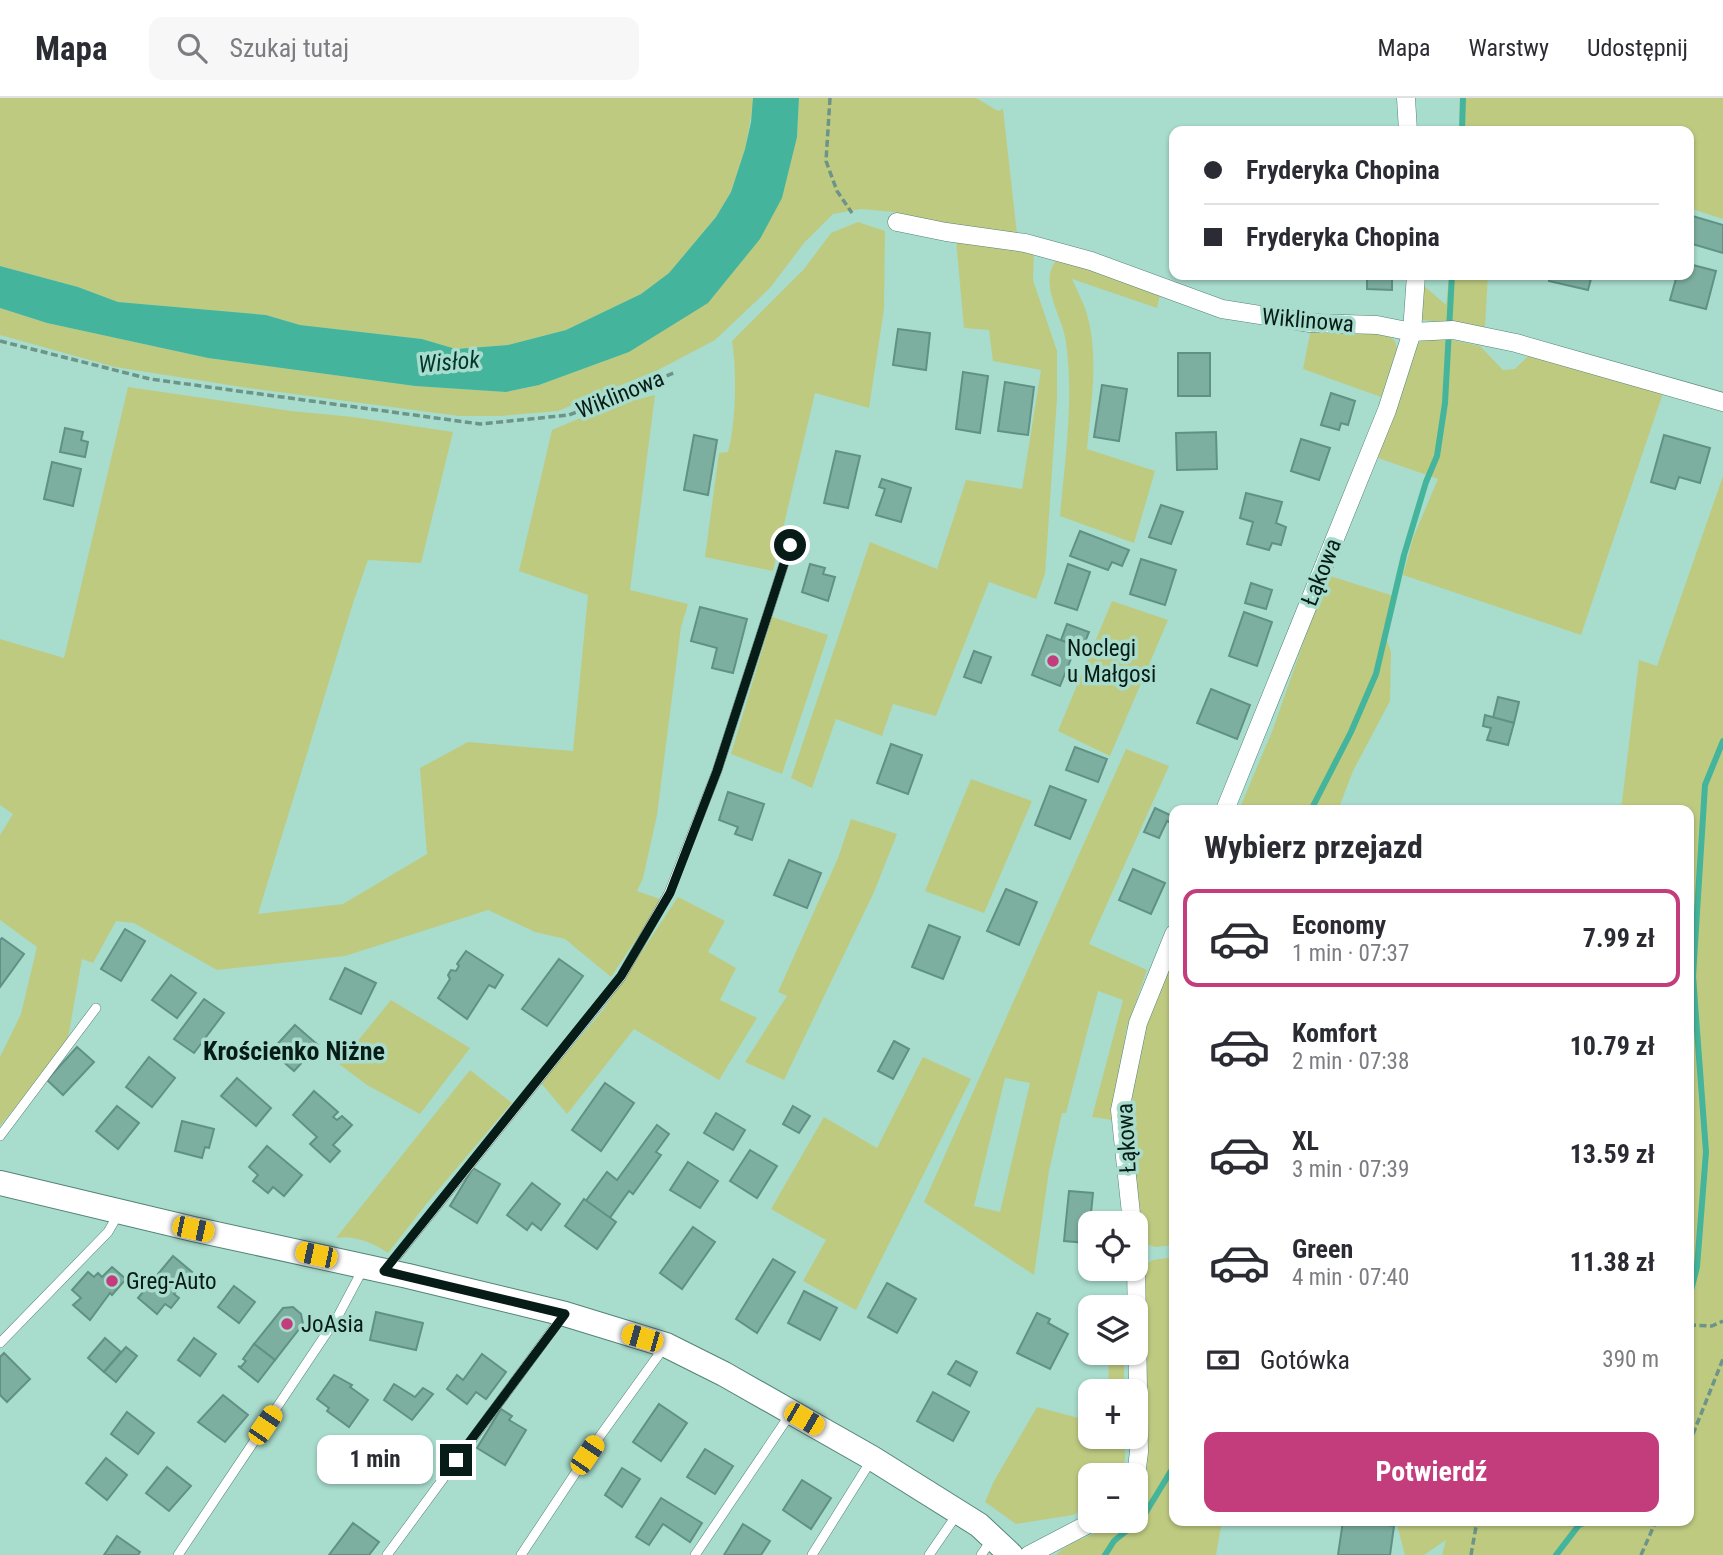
<!DOCTYPE html>
<html lang="pl">
<meta charset="utf-8">
<style>
body{margin:0;font-family:"Roboto Condensed",sans-serif;background:#f7f7f7;color:#2b2b33;height:100vh;display:flex;flex-direction:column;font-size:26px;white-space:nowrap}
*{box-sizing:border-box;margin:0}
p{font-size:23px;color:#7c7c81}
.icon{flex:none;width:38px;height:38px;fill:none;stroke:currentColor;stroke-width:2;stroke-linecap:round;stroke-linejoin:round}
.map{position:relative;flex:1;overflow:hidden}
.sheet{position:absolute;left:1169px;top:707px;width:525px;height:721px;display:flex;flex-direction:column;background:#fff;border-radius:14px;box-shadow:0 2px 5px #0004}
.sheet>*{flex:none}
.guide{position:absolute;left:1169px;top:28px;width:525px;height:154px;border-radius:14px;box-shadow:0 2px 5px #0004;display:grid;align-content:center;height:154px;padding:0 35px;background:#fff}
.fabs{position:absolute;left:1078px;top:1113px;display:grid;gap:14px}
.fabs a{display:grid;place-items:center;width:70px;height:70px;border-radius:14px;background:#fff;box-shadow:0 2px 5px #0004;font-size:35px}
.end{position:absolute;width:32px;height:32px;margin:-16px;border:9px solid #081c17;background:#fff;box-shadow:0 0 0 4px #fff}
.from{border-radius:50%}
.bubble{position:absolute;height:49px;border-radius:14px;background:#fff;box-shadow:0 2px 5px #0004;font-size:23px;font-weight:700;line-height:49px;text-align:center}
.car{position:absolute;width:21px;height:42px;margin:-21px -10px;border-radius:9px;box-shadow:0 0 5px 2px #0007;background:linear-gradient(#f5c518 24%,#345 0 40%,#f5c518 0 76%,#345 0 86%,#f5c518 0)}
.guide b{display:flex;align-items:center;gap:24px;height:66px;font-size:26px}
.guide b+b{border-top:2px solid #e1e1e2}
.guide i{width:18px;height:18px;background:#2b2b33}
ul{padding:0;list-style:none}
li{display:flex;align-items:center;gap:21px;height:98px;margin:0 14px 10px;padding:0 21px;border:4px solid transparent;border-radius:14px}
li div{flex:1}
li b{display:block;font-size:26px}
li em{font-style:normal;font-weight:700}
li.on{border-color:#c33c7b}
li>.icon{width:63px;height:63px;stroke-width:1.5}
h2{padding:0 35px;font-size:32px;line-height:84px}
.pay{display:flex;align-items:center;gap:18px;height:77px;padding:0 35px;font-size:26px}
.pay p{margin-inline-start:auto}
.primary-button{display:flex;gap:14px;margin-top:auto;padding:14px 35px}
.primary-button a{flex:1;height:80px;border-radius:14px;background:#c33c7b;color:#fff;font-size:28px;font-weight:700;line-height:80px;text-align:center}
header{display:flex;align-items:center;gap:42px;box-sizing:border-box;height:98px;padding:0 35px;background:#fff;border-bottom:2px solid #e1e1e2}
header strong{font-size:33px}
nav{display:flex;gap:38px;margin-inline-start:auto;font-size:24px}
.search{width:490px;height:63px;background:#f7f7f7;display:flex;align-items:center;gap:18px;box-sizing:border-box;padding:0 24px;border-radius:14px;color:#7c7c81;font-size:26px}
.map>svg:first-child{display:block}
.green{fill:#bfca81;fill-rule:evenodd}
.water{fill:#44b59c}
.lines{fill:none;stroke-linecap:round;stroke-linejoin:round}
.stream{stroke:#44b59c;stroke-width:6}
.building{fill:#7dafa1;stroke:#609184;stroke-width:2}
.lane-casing{stroke:#538477;stroke-width:10}
.street-casing{stroke:#538477;stroke-width:19}
.secondary-casing{stroke:#538477;stroke-width:26}
.path{stroke:#6c9489;stroke-width:3.5;stroke-dasharray:7 3.5;stroke-linecap:butt}
.lane{stroke:#fff;stroke-width:9}
.street{stroke:#fff;stroke-width:18}
.secondary{stroke:#fff;stroke-width:24}
.route{stroke:#081c17;stroke-width:9}
.poi-dot{fill:#c33c7b;stroke:#a8dccd;stroke-width:2.5}
.labels{text-anchor:middle;stroke-width:7;stroke-linejoin:round;paint-order:stroke}
.street-label{font-size:23px;fill:#081c17;stroke:#a8dccd}
.poi-label{font-size:23px;fill:#081c17;stroke:#a8dccd;text-anchor:start}
.water-label{font-size:24px;font-style:italic;fill:#01362c;stroke:#a8dccd}
.quarter-label{font-size:26px;font-weight:bold;fill:#081c17;stroke:#a8dccd}
</style>
<header>
<strong>Mapa</strong>
<div class="search"><svg class="icon" aria-label="search" viewBox="0 0 24 24"><circle cx="10" cy="10" r="6"/><path d="M15 15l6 6"/></svg>Szukaj tutaj</div>
<nav><a>Mapa</a><a>Warstwy</a><a>Udostępnij</a></nav>
</header>
<div class="map">
<svg width="1723" height="1457" viewBox="0 0 1723 1457">
<rect width="100%" height="100%" fill="#a8dccd"/>
<g class="green">
<polygon points="0,0 753,0 754,3 745,51 731,94 716,119 669,175 641,196 566,232 508,247 456,251 422,241 300,227 266,217 118,204 78,189 0,168"/>
<polygon points="799,0 976,0 998,13 1003,11 1017,136 934,124 894,114 861,111 833,116 804,145 770,190 715,242 658,272 558,313 500,318 459,318 248,290 115,269 0,237 0,210 47,225 208,260 415,288 506,294 539,287 629,254 797,39"/>
<polygon points="1460,0 1723,0 1723,121 1689,110 1689,33 1459,33"/>
<path d="M858 124 885 133 884 211 869 310 815 295 773 473 705 459 719 355 728 354C736 323 737 275 732 243L804 171 831 135Z"/>
<polygon points="956,142 1034,152 1033,182 1057,253 1057,300 1045,476 1036,501 989,484 936,618 893,606 882,638 836,621 812,690 791,680 870,444 937,471 966,382 1022,391 1041,272 993,263 989,232 964,230"/>
<path d="M1057 161H1070L1160 197 1157 210 1072 181C1076 190 1081 200 1085 210 1100 254 1091 306 1087 351L1155 373 1134 445 1060 418C1065 361 1074 302 1066 244 1063 219 1037 185 1057 161Z"/>
<polygon points="1449,177 1488,177 1485,229 1423,222 1419,213 1422,186 1446,207"/>
<polygon points="1311,231 1387,236 1395,243 1397,251 1381,299 1303,271"/>
<polygon points="1424,240 1452,242 1480,248 1503,272 1515,271 1530,256 1663,295 1581,537 1403,477 1413,440 1438,381 1378,360 1417,247"/>
<polygon points="128,289 291,313 353,319 453,334 421,465 368,462 353,505 258,816 343,806 427,756 420,670 468,644 573,653 588,497 519,473 552,332 604,310 655,297 630,492 688,506 681,529 657,717 643,780 637,793 660,801 641,834 611,879 565,841 535,834 488,812 345,858 217,872 134,825 116,823 93,865 82,861 68,940 39,981 0,1028 0,959 21,916 37,849 0,822 0,737 13,716 0,707 0,541 64,560"/>
<polygon points="1723,378 1723,1457 1442,1457 1446,1442 1424,1457 1405,1457 1396,1423 1689,1423 1689,712 1621,712 1639,562 1657,568"/>
<polygon points="1327,477 1397,499 1383,531 1391,554 1390,603 1353,673 1338,712 1239,712 1273,631"/>
<polygon points="1112,503 1168,522 1110,658 1058,633"/>
<polygon points="772,519 828,537 782,676 731,656"/>
<path d="M1126 651 1169 668 1089 846 1147 872 1126 932 1113 1022 1092 1019 1123 902 1098 893 1066 1015H1062L1049 1073 1034 1177 924 1104ZM1005 980 1030 985 1000 1114 974 1108Z"/>
<polygon points="971,681 1032,703 984,815 925,793"/>
<polygon points="851,721 897,736 874,794 784,982 745,964 787,898 778,894 838,760"/>
<polygon points="678,799 725,823 708,854 736,870 720,902 757,920 719,982 634,931 567,1016 541,985 603,912"/>
<path d="M1174 860V1147L1156 1149 1140 1145C1137 1083 1126 1018 1137 956 1142 925 1161 889 1174 860Z"/>
<polygon points="391,902 470,950 420,1016 367,987 339,966"/>
<polygon points="923,959 971,981 856,1212 803,1183 826,1142 771,1111 824,1019 877,1050"/>
<path d="M470 972 512 1005 427 1105 388 1155C373 1145 354 1137 336 1140Z"/>
<path d="M1174 1159V1423H1222L1216 1457H1056C1072 1440 1097 1439 1113 1423H1136V1399L1147 1372 1142 1169 1153 1162Z"/>
<polygon points="1109,1255 1124,1255 1124,1293 1108,1293"/>
<polygon points="1037,1309 1090,1323 1090,1339 1125,1339 1125,1361 1121,1377 1090,1377 1090,1409 1073,1417 1016,1426 985,1404 994,1383"/>
</g>
<polygon class="water" points="753,0 799,0 797,39 782,100 760,141 708,205 629,254 539,287 506,294 415,288 208,260 47,225 0,210 0,168 78,189 118,204 266,217 300,227 422,241 456,251 508,247 566,232 641,196 669,175 716,119 731,94 745,51 751,24"/>
<g class="lines">
<g class="stream">
<polyline points="1462,33 1463,0"/>
<polyline points="1311,712 1351,634 1376,576 1404,457 1426,384 1437,358 1445,305 1452,177"/>
<polyline points="1689,1200 1697,1169 1706,1054 1693,878 1705,687 1723,643"/>
<polyline points="1105,1457 1114,1443 1143,1419 1174,1368"/>
<polyline points="1556,1457 1579,1427 1589,1423"/>
</g>
</g>
<g class="building">
<polygon points="1689,117 1723,127 1723,155 1689,145"/>
<polygon points="1689,166 1716,173 1706,211 1670,202 1677,177 1689,177"/>
<polygon points="1367,177 1392,177 1392,192 1367,191"/>
<polygon points="1551,177 1592,177 1588,192 1549,183"/>
<polygon points="898,231 930,235 926,272 893,267"/>
<rect x="1178" y="255" width="32" height="43"/>
<polygon points="963,274 988,278 980,335 956,331"/>
<polygon points="1005,284 1034,289 1028,337 998,333"/>
<polygon points="1102,287 1127,291 1119,343 1094,339"/>
<polygon points="1331,295 1355,303 1348,327 1341,325 1339,332 1321,327"/>
<polygon points="65,330 83,334 81,342 88,344 85,359 60,354"/>
<polygon points="1216,334 1217,371 1177,372 1176,335"/>
<polygon points="694,337 717,342 708,397 684,392"/>
<polygon points="1664,337 1710,350 1700,385 1679,379 1675,391 1651,384"/>
<polygon points="1301,341 1330,350 1319,382 1291,373"/>
<polygon points="836,353 860,358 848,410 824,405"/>
<polygon points="52,364 81,371 73,408 44,401"/>
<polygon points="882,381 911,390 901,424 876,417 885,391 879,389"/>
<polygon points="1246,395 1282,404 1276,425 1286,429 1281,447 1272,445 1269,452 1247,446 1253,424 1240,420"/>
<polygon points="1161,407 1183,414 1171,446 1149,439"/>
<polygon points="1080,433 1129,452 1122,468 1112,464 1108,472 1070,458"/>
<polygon points="1141,461 1176,472 1165,507 1130,496"/>
<polygon points="810,466 825,470 823,476 835,479 828,503 802,494"/>
<polygon points="1068,466 1090,474 1077,512 1055,505"/>
<polygon points="1251,485 1272,492 1266,511 1245,505"/>
<polygon points="700,509 747,521 733,575 712,570 717,550 691,543"/>
<polygon points="1244,514 1272,524 1257,568 1229,558"/>
<polygon points="1067,526 1089,534 1082,551 1061,542"/>
<polygon points="1047,537 1076,548 1060,588 1032,577"/>
<polygon points="974,553 991,559 981,585 964,579"/>
<polygon points="1211,591 1250,607 1237,641 1197,625"/>
<polygon points="1498,599 1519,604 1514,625 1493,620"/>
<polygon points="1485,617 1514,625 1508,647 1487,642 1491,630 1483,628"/>
<polygon points="891,646 922,657 908,696 877,685"/>
<polygon points="1075,649 1107,661 1098,684 1066,672"/>
<polygon points="1050,688 1086,702 1070,741 1035,727"/>
<polygon points="728,694 764,706 752,742 735,736 738,729 719,722"/>
<polygon points="1155,710 1174,719 1174,727 1167,723 1159,740 1144,734"/>
<polygon points="789,762 821,775 807,810 774,797"/>
<polygon points="1133,771 1165,785 1151,816 1119,802"/>
<polygon points="1006,791 1037,804 1019,847 987,833"/>
<polygon points="929,827 960,839 943,881 912,869"/>
<polygon points="125,831 145,843 121,883 101,871"/>
<polygon points="2,840 24,856 0,889 0,842"/>
<polygon points="466,853 503,877 495,890 489,887 467,921 438,900 450,881 448,877 451,872 456,873 459,868 457,866"/>
<polygon points="559,861 583,878 547,928 522,911"/>
<polygon points="345,870 376,885 361,916 330,901"/>
<polygon points="171,877 196,895 177,920 152,902"/>
<polygon points="204,901 224,915 194,955 174,941"/>
<polygon points="295,927 318,947 294,973 271,953"/>
<polygon points="894,943 909,951 893,981 878,973"/>
<polygon points="77,949 94,964 63,997 47,982"/>
<polygon points="149,959 175,980 152,1009 126,989"/>
<polygon points="237,980 271,1010 256,1028 221,998"/>
<polygon points="605,985 634,1005 601,1053 572,1032"/>
<polygon points="314,993 338,1014 333,1019 337,1022 342,1018 352,1027 333,1047 340,1053 330,1064 310,1046 317,1039 293,1017"/>
<polygon points="117,1008 139,1025 118,1051 96,1033"/>
<polygon points="793,1008 810,1018 799,1035 783,1026"/>
<polygon points="716,1015 745,1032 733,1052 704,1035"/>
<polygon points="182,1023 214,1031 209,1050 205,1049 202,1060 175,1053"/>
<polygon points="657,1027 669,1036 656,1054 661,1057 633,1096 629,1093 609,1121 585,1104 607,1074 617,1082"/>
<polygon points="267,1048 302,1077 284,1098 273,1089 268,1095 253,1083 258,1077 249,1069"/>
<polygon points="750,1052 777,1068 757,1100 730,1083"/>
<polygon points="688,1064 718,1083 700,1110 670,1092"/>
<polygon points="473,1070 500,1086 477,1125 450,1108"/>
<polygon points="532,1085 560,1106 541,1132 532,1125 527,1132 507,1117"/>
<polygon points="1069,1093 1093,1095 1091,1115 1098,1116 1097,1125 1090,1125 1090,1135 1087,1135 1087,1145 1064,1143"/>
<polygon points="584,1101 616,1124 597,1151 565,1128"/>
<polygon points="693,1129 715,1144 682,1191 660,1175"/>
<polygon points="173,1158 192,1174 174,1196 179,1200 171,1210 165,1206 157,1216 138,1200"/>
<polygon points="773,1161 795,1174 757,1235 736,1221"/>
<polygon points="112,1169 126,1181 112,1197 110,1195 90,1222 73,1207 81,1200 72,1192 88,1174 94,1179 98,1175 102,1179"/>
<polygon points="887,1185 916,1201 897,1235 868,1219"/>
<polygon points="234,1188 255,1204 239,1225 218,1209"/>
<polygon points="804,1193 837,1210 820,1242 788,1225"/>
<polygon points="293,1209 301,1216 303,1226 275,1262 254,1246 283,1210"/>
<polygon points="376,1214 423,1225 416,1252 370,1242"/>
<polygon points="1037,1215 1050,1221 1048,1225 1068,1236 1050,1271 1017,1255"/>
<polygon points="105,1240 121,1254 104,1274 88,1260"/>
<polygon points="194,1240 216,1256 200,1278 178,1262"/>
<polygon points="254,1246 275,1262 258,1284 238,1268 241,1269 246,1263 243,1261"/>
<polygon points="126,1249 137,1258 116,1284 104,1274"/>
<polygon points="4,1255 30,1281 7,1304 0,1297 0,1259"/>
<polygon points="482,1256 506,1274 486,1301 476,1294 467,1306 447,1291 457,1277 463,1282"/>
<polygon points="956,1263 977,1274 970,1288 948,1276"/>
<polygon points="334,1277 352,1287 350,1289 368,1302 349,1329 327,1313 329,1310 317,1301"/>
<polygon points="394,1286 415,1299 423,1290 433,1296 412,1322 384,1302"/>
<polygon points="933,1294 969,1314 953,1343 917,1323"/>
<polygon points="223,1297 248,1317 225,1344 198,1324"/>
<polygon points="659,1306 687,1325 661,1363 633,1344"/>
<polygon points="501,1311 512,1318 509,1322 526,1332 505,1367 477,1350"/>
<polygon points="127,1314 154,1335 138,1356 111,1336"/>
<polygon points="705,1351 733,1368 715,1396 687,1379"/>
<polygon points="106,1360 127,1377 107,1402 86,1385"/>
<polygon points="167,1369 191,1388 169,1413 146,1395"/>
<polygon points="622,1370 640,1381 622,1409 605,1397"/>
<polygon points="802,1382 831,1400 811,1431 783,1412"/>
<polygon points="661,1400 702,1425 690,1444 663,1426 649,1447 636,1439"/>
<polygon points="1343,1423 1380,1423 1380,1426 1394,1428 1390,1457 1338,1457"/>
<polygon points="353,1425 379,1444 369,1457 329,1457"/>
<polygon points="743,1426 770,1443 761,1457 724,1457"/>
<polygon points="117,1438 140,1454 138,1457 104,1457"/>
</g>
<g class="lines">
<defs>
<g id="lane">
<polyline points="0,1038 96,910"/>
<polyline points="387,1170 621,879 669,795 717,673 790,447"/>
<polyline points="0,1245 108,1134 119,1115"/>
<polyline points="178,1457 338,1218 364,1169"/>
<polyline points="387,1457 562,1219"/>
<polyline points="521,1457 600,1338 665,1248"/>
<polyline points="695,1457 791,1315"/>
<polyline points="812,1457 872,1361"/>
<polyline points="929,1457 958,1415"/>
<polyline points="981,1457 992,1441"/>
</g>
<g id="street">
<polyline points="1406,0 1408,33"/>
<polyline points="897,124 946,134 1025,145 1091,163 1222,211 1310,225 1377,227 1412,234 1453,232 1516,245 1723,304"/>
<polyline points="1225,712 1387,312 1412,234 1416,177"/>
<polyline points="1132,1125 1120,1012 1138,925 1174,836"/>
<polyline points="1136,1166 1139,1354 1136,1377"/>
<polyline points="1029,1457 1094,1423"/>
</g>
<polyline id="secondary" points="0,1085 193,1131 408,1178 565,1216 666,1247 724,1276 872,1360 979,1427 1011,1457"/>
</defs>
<use href="#lane" class="lane-casing"/>
<use href="#street" class="street-casing"/>
<use href="#secondary" class="secondary-casing"/>
<g class="path">
<polyline points="830,0 826,63 837,93 852,115"/>
<polyline points="0,243 150,281 480,326 569,317 676,274"/>
<polyline points="1689,1227 1712,1228 1723,1223"/>
<polyline points="1689,1346 1723,1261"/>
<polyline points="1471,1457 1477,1423"/>
<polyline points="1641,1457 1656,1423"/>
</g>
<use href="#lane" class="lane"/>
<use href="#street" class="street"/>
<use href="#secondary" class="secondary"/>
</g>
<g class="lines">
<polyline class="route" points="456,1362 565,1216 384,1173 621,878 670,795 717,673 790,447"/>
</g>
<g class="poi-dot">
<circle cx="1053" cy="563" r="7"/>
<circle cx="112" cy="1183" r="7"/>
<circle cx="287" cy="1226" r="7"/>
</g>
<g class="labels">
<g class="street-label">
<text transform="translate(1308 222) rotate(5)" y="8">Wiklinowa</text>
<text transform="translate(620 296) rotate(-22)" y="8">Wiklinowa</text>
<text transform="translate(1321 474) rotate(-68)" y="8">Łąkowa</text>
<text transform="translate(1126 1040) rotate(-93)" y="8">Łąkowa</text>
</g>
<g class="poi-label">
<text x="1067" y="558">Noclegi<tspan x="1067" dy="26">u Małgosi</tspan></text>
<text x="126" y="1191">Greg-Auto</text>
<text x="301" y="1234">JoAsia</text>
</g>
<g class="water-label">
<text transform="translate(449 264) rotate(-5)" y="8">Wisłok</text>
</g>
<g class="quarter-label">
<text x="294" y="962">Krościenko Niżne</text>
</g>
</g>
</svg>
<div class="fabs">
<a><svg class="icon" aria-label="locate" viewBox="0 0 24 24"><circle cx="12" cy="12" r="6"/><path d="M12 2v4M12 18v4M2 12h4M18 12h4"/></svg></a>
<a><svg class="icon" aria-label="layers" viewBox="0 0 24 24"><path d="M12 4l9 5-9 5-9-5zM3 14l9 5 9-5"/></svg></a>
<a>+</a>
<a>−</a>
</div>
<i class="end from" style="left:790px;top:447px"></i>
<i class="end" style="left:456px;top:1362px"></i>
<div class="bubble" style="left:317px;top:1337px;width:116px">1 min</div>
<i class="car" style="left:193px;top:1131px;rotate:102deg"></i>
<i class="car" style="left:316px;top:1157px;rotate:282deg"></i>
<i class="car" style="left:642px;top:1240px;rotate:286deg"></i>
<i class="car" style="left:804px;top:1321px;rotate:120deg"></i>
<i class="car" style="left:265px;top:1327px;rotate:34deg"></i>
<i class="car" style="left:587px;top:1357px;rotate:34deg"></i>
<div class="guide">
<b><i class="from"></i>Fryderyka Chopina</b>
<b><i></i>Fryderyka Chopina</b>
</div>
<section class="sheet">
<h2>Wybierz przejazd</h2>
<ul>
<li class="on"><svg class="icon" aria-label="car" viewBox="0 0 24 24"><path d="M5 17H2v-5l4-1 3-4h7l3 4 3 1v5h-3M9 17h6M6 11h13"/><circle cx="7" cy="17" r="2"/><circle cx="17" cy="17" r="2"/></svg><div><b>Economy</b><p>1 min · 07:37</p></div><em>7.99 zł</em></li>
<li><svg class="icon" aria-label="car" viewBox="0 0 24 24"><path d="M5 17H2v-5l4-1 3-4h7l3 4 3 1v5h-3M9 17h6M6 11h13"/><circle cx="7" cy="17" r="2"/><circle cx="17" cy="17" r="2"/></svg><div><b>Komfort</b><p>2 min · 07:38</p></div><em>10.79 zł</em></li>
<li><svg class="icon" aria-label="car" viewBox="0 0 24 24"><path d="M5 17H2v-5l4-1 3-4h7l3 4 3 1v5h-3M9 17h6M6 11h13"/><circle cx="7" cy="17" r="2"/><circle cx="17" cy="17" r="2"/></svg><div><b>XL</b><p>3 min · 07:39</p></div><em>13.59 zł</em></li>
<li><svg class="icon" aria-label="car" viewBox="0 0 24 24"><path d="M5 17H2v-5l4-1 3-4h7l3 4 3 1v5h-3M9 17h6M6 11h13"/><circle cx="7" cy="17" r="2"/><circle cx="17" cy="17" r="2"/></svg><div><b>Green</b><p>4 min · 07:40</p></div><em>11.38 zł</em></li>
</ul>
<div class="pay"><svg class="icon" aria-label="cash" viewBox="0 0 24 24"><path d="M3 7h18v10H3z"/><circle cx="12" cy="12" r="2"/></svg>Gotówka<p>390 m</p></div>
<div class="primary-button"><a>Potwierdź</a></div>
</section>
</div>
